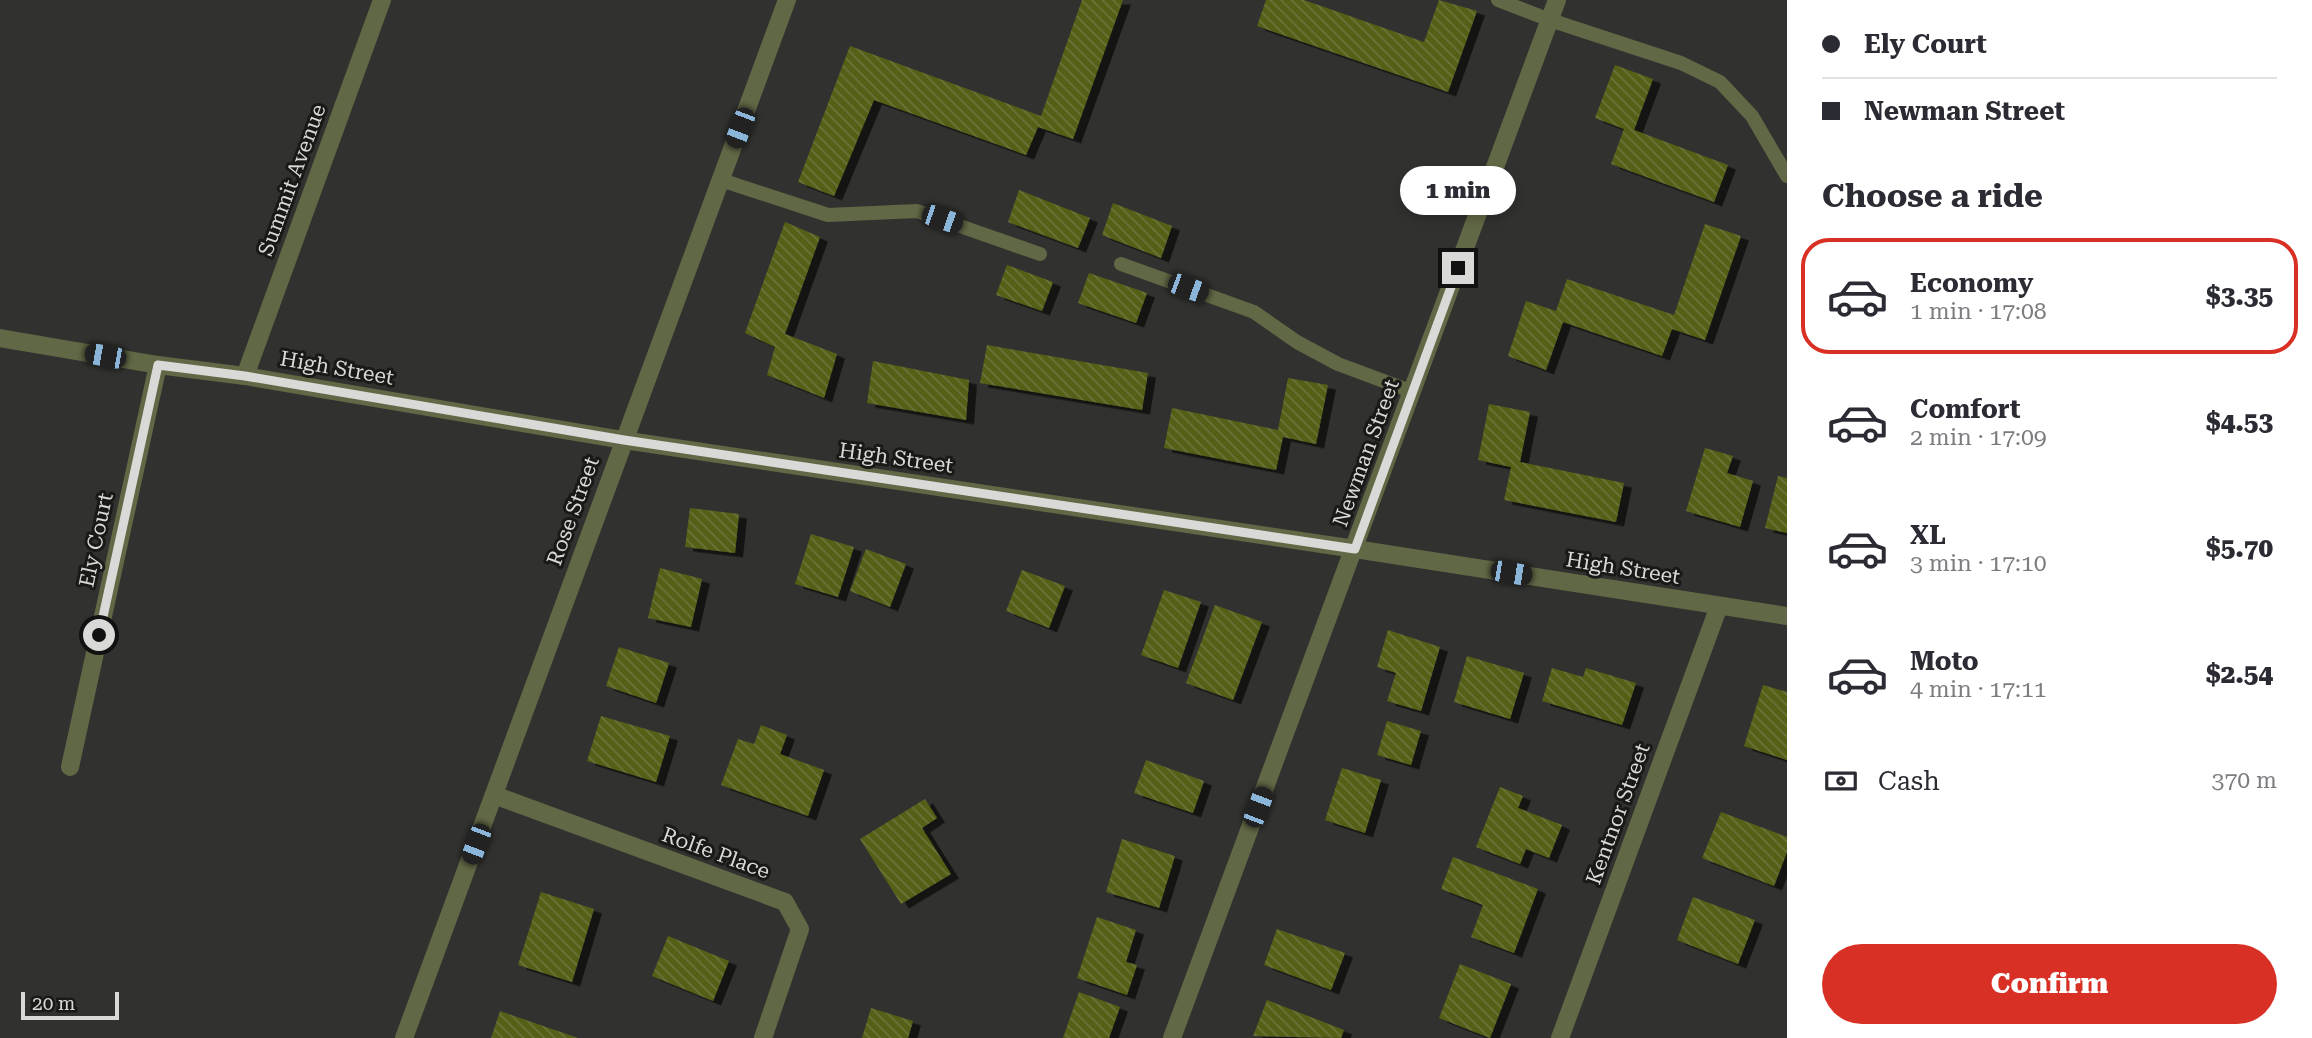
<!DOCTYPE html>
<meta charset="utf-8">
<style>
body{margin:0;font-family:"Roboto Serif",serif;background:#f7f7f7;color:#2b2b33;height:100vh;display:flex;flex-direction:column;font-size:26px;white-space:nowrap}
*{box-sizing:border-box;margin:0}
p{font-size:23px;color:#7c7c81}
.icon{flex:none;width:38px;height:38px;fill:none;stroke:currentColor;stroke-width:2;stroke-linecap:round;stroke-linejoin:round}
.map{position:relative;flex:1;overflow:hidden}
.details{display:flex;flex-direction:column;background:#fff;width:525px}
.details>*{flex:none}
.hud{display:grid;align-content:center;height:154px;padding:0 35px;background:#fff}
.scale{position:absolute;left:21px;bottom:18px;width:98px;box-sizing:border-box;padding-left:7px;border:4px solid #d9d9d7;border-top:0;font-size:19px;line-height:24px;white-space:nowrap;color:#d9d9d7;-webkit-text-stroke:5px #191a18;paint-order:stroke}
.end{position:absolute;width:32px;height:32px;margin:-16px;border:9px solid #d9d9d7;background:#111;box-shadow:0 0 0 4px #111}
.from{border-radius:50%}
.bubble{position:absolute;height:49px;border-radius:24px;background:#fff;box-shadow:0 4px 10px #0003;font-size:23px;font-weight:800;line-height:49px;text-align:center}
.car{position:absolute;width:21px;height:42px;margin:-21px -10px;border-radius:9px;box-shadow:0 0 5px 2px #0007;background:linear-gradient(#222 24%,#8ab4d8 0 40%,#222 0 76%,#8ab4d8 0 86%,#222 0)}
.hud b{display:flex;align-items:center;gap:24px;height:66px;font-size:26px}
.hud b+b{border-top:2px solid #e1e1e2}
.hud i{width:18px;height:18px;background:#2b2b33}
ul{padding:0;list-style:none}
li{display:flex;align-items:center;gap:21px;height:116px;margin:0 14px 10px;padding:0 21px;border:4px solid transparent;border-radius:28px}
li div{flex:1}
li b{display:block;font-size:26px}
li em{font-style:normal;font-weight:800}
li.active{border-color:#d93025}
li>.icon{width:63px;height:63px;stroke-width:1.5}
h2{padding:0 35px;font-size:32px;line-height:84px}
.pay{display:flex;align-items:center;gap:18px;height:77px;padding:0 35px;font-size:26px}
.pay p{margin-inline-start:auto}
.action{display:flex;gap:14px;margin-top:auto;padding:14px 35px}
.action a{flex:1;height:80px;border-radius:42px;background:#d93025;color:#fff;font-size:28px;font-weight:800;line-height:80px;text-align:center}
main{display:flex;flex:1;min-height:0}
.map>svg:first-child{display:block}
.building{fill:url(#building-back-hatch);filter:url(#shadow)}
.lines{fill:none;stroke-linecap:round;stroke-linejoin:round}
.service{stroke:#616845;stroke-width:14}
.minor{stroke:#616845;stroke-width:18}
.route{stroke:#d9d9d7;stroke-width:9}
.labels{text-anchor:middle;stroke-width:6;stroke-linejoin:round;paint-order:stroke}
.street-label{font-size:21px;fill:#d9d9d7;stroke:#191a18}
</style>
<main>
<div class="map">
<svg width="1787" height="1038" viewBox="0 0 1787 1038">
<defs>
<pattern id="building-back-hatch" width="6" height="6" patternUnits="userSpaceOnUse" patternTransform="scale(1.75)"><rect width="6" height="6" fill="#555e18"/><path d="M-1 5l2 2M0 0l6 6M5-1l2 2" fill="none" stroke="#6d7439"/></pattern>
<filter id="shadow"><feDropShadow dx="8" dy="4.5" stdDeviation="0" flood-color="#0009"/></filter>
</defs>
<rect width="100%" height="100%" fill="#31322f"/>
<g class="building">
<polygon points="1082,0 1123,0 1073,139 1038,127 1026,155 874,100 834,196 798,182 850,46 1041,116"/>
<polygon points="1266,0 1304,0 1424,42 1439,0 1477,11 1448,92 1257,26"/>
<polygon points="1615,65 1653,79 1634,130 1728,165 1714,202 1611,164 1624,129 1595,118"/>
<polygon points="1019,190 1090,218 1078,248 1008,222"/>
<polygon points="1113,203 1172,226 1161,258 1102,235"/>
<polygon points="785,222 820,237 785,334 837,354 824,398 767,375 775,347 745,333"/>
<polygon points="1705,224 1741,236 1705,340 1672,329 1662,356 1563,322 1546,370 1508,356 1526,301 1556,311 1567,279 1674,315"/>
<polygon points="1007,265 1053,282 1042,311 996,295"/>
<polygon points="1089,273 1147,293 1136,323 1078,303"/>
<polygon points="987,345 1148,373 1142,410 980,383"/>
<polygon points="873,361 969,380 966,420 867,403"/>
<polygon points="1288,378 1328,385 1316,444 1283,437 1276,470 1164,448 1172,408 1278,430"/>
<polygon points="1489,404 1530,412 1520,462 1624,483 1616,522 1504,500 1511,467 1478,460"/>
<polygon points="1705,448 1733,456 1727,473 1753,481 1740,527 1686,511"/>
<polygon points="1778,476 1787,478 1787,533 1765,528"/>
<polygon points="690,508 739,514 735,553 685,547"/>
<polygon points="811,534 854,547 838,597 795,584"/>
<polygon points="866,549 906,564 890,607 850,591"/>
<polygon points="660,568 702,579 691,627 648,618"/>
<polygon points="1022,570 1065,586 1049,628 1006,611"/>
<polygon points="1164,590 1201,602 1178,668 1141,655"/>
<polygon points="1215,605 1262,622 1233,700 1186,683"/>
<polygon points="1388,630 1440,647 1421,711 1387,701 1396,673 1377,667"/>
<polygon points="619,647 669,663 656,703 606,686"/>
<polygon points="1467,656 1524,673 1510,719 1454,702"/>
<polygon points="1552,668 1583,677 1586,668 1636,683 1622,725 1542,701"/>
<polygon points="1763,685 1787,692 1787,760 1744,746"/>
<polygon points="601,716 670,736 656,782 587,761"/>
<polygon points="1387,721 1421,731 1411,765 1377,755"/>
<polygon points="761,725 787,735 780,754 824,770 808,816 721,785 738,739 754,744"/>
<polygon points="1146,760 1204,781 1193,813 1134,793"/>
<polygon points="1342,768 1381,780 1365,833 1325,820"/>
<polygon points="1500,787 1523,796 1518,808 1562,825 1549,858 1526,849 1520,864 1476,847"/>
<polygon points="925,799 937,818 922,828 951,874 901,904 860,839"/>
<polygon points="1721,812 1787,837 1787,852 1774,886 1702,858"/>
<polygon points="1122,839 1175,856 1159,908 1106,892"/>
<polygon points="1453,857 1538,889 1514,953 1471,937 1483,905 1441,889"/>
<polygon points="541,892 594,909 572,982 518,965"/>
<polygon points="1693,897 1755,920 1738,964 1677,940"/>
<polygon points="1097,917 1136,930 1126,962 1137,965 1127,995 1077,978"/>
<polygon points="1277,929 1345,953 1331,990 1264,965"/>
<polygon points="668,936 729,961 713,1001 652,976"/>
<polygon points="1460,964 1511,984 1490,1038 1439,1018"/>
<polygon points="1079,992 1120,1007 1109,1038 1063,1038"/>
<polygon points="1267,1000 1344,1030 1341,1038 1253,1036"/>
<polygon points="871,1008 913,1021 908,1038 862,1038"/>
<polygon points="500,1011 578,1038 491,1038"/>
</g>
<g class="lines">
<g class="service">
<polyline points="1498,0 1550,20 1681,63 1720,82 1752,116 1787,176"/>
<polyline points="721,180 828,215 917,211 1040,254"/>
<polyline points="1121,264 1254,312 1297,342 1338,364 1413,392"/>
</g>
<g class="minor">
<polyline points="0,338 158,365 245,376 623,440 1355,549 1787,616"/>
<polyline points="245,376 382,0"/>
<polyline points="70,767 158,365"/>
<polyline points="494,795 785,902 800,929 763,1038"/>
<polyline points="404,1038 787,0"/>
<polyline points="1172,1038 1557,0"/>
<polyline points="1560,1038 1719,606"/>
</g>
</g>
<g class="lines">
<polyline class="route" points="99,635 158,365 245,376 624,440 1355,549 1458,268"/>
</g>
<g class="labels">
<g class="street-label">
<text transform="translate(292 180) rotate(-70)" y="7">Summit Avenue</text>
<text transform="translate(337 368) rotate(10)" y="7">High Street</text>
<text transform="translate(1366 453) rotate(-70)" y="7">Newman Street</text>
<text transform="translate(896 458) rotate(8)" y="7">High Street</text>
<text transform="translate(573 511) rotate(-70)" y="7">Rose Street</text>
<text transform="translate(96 540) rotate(-78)" y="7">Ely Court</text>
<text transform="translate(1623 568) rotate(9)" y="7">High Street</text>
<text transform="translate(1618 814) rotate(-70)" y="7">Kentnor Street</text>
<text transform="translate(716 853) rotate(20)" y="7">Rolfe Place</text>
</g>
</g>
</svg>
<div class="scale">20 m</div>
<i class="end from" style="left:99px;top:635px"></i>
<i class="end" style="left:1458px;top:268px"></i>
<div class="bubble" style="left:1400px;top:166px;width:116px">1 min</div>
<i class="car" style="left:740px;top:128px;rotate:201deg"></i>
<i class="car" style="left:942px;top:219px;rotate:109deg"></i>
<i class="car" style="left:1188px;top:288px;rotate:110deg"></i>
<i class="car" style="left:105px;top:356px;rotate:280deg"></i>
<i class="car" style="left:1511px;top:573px;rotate:99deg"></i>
<i class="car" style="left:1258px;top:807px;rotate:21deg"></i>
<i class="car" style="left:476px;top:844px;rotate:201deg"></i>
</div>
<section class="details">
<div class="hud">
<b><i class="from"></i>Ely Court</b>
<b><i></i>Newman Street</b>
</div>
<h2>Choose a ride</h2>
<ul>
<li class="active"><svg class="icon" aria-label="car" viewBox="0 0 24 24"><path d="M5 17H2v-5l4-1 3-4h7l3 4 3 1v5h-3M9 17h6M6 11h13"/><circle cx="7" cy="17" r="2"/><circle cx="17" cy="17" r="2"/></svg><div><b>Economy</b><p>1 min · 17:08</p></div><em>$3.35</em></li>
<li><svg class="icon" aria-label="car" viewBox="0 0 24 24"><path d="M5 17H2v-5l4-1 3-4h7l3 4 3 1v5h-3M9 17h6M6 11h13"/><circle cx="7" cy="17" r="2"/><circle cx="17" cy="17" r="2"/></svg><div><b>Comfort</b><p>2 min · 17:09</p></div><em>$4.53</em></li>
<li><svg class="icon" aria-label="car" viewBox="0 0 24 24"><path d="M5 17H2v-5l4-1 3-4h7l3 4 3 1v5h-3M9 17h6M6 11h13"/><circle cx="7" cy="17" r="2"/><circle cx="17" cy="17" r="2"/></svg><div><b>XL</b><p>3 min · 17:10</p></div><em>$5.70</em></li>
<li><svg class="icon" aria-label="car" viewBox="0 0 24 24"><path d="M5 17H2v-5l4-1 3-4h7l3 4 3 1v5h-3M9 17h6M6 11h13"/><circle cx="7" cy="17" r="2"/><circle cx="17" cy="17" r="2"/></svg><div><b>Moto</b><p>4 min · 17:11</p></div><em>$2.54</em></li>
</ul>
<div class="pay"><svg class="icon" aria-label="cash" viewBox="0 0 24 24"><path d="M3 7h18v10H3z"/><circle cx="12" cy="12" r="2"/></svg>Cash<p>370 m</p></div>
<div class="action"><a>Confirm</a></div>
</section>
</main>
